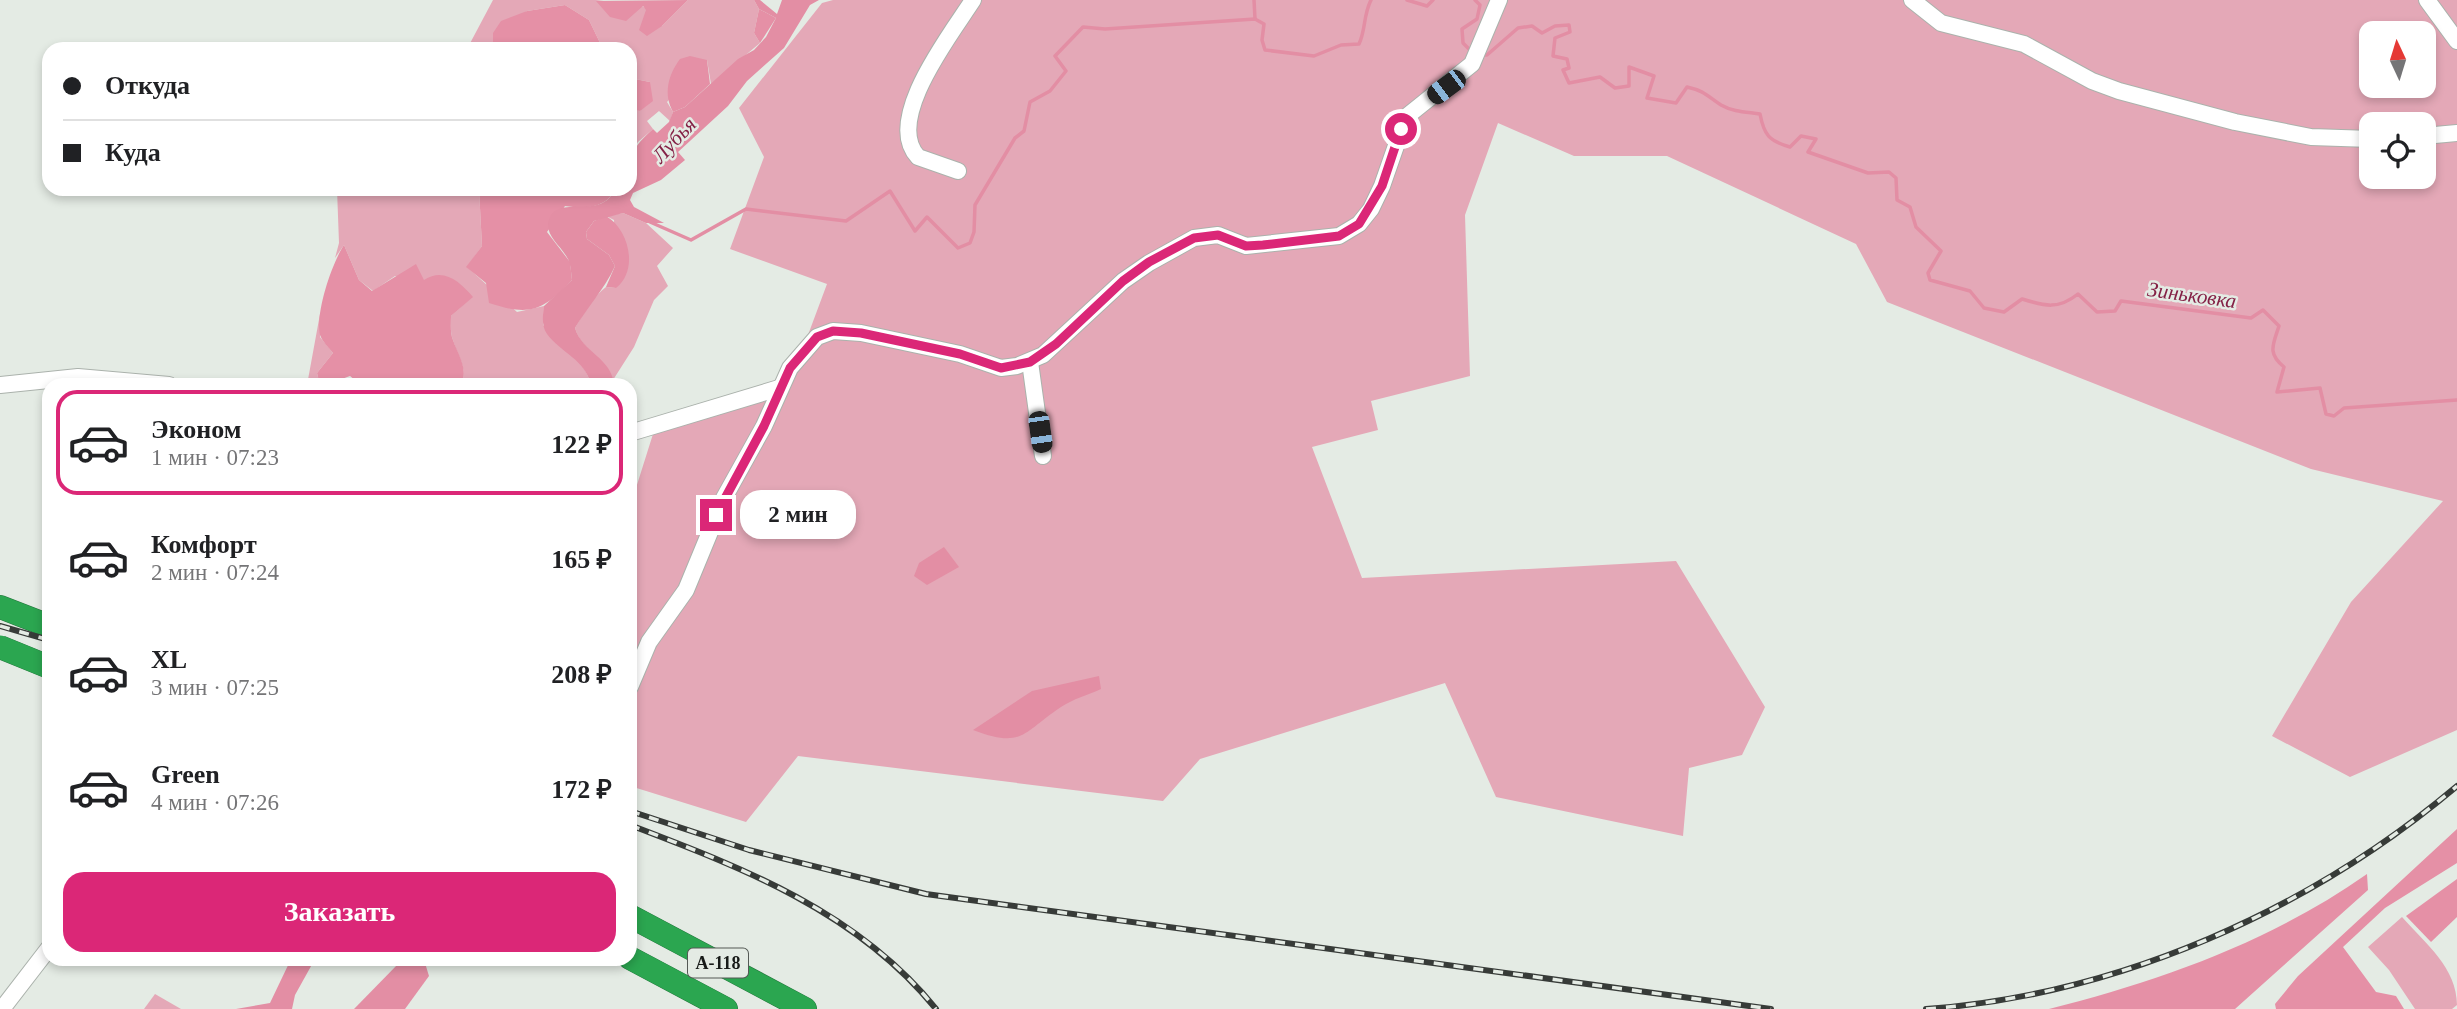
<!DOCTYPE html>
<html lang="ru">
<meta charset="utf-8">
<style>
body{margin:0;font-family:Georgia,serif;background:#f2f2f2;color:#202124;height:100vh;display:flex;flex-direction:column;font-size:26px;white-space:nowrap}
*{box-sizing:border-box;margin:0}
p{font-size:23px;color:#757577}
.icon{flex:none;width:38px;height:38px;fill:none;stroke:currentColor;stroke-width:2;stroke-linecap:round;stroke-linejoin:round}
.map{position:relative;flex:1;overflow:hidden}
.details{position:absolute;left:42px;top:378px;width:595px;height:588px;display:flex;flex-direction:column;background:#fff;border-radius:21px;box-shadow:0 4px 10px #0003}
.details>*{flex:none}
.top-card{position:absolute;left:42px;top:42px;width:595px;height:154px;border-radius:21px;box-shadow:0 4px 10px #0003;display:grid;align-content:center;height:154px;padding:0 21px;background:#fff}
.needle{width:46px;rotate:356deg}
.controls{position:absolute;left:2359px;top:21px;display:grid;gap:14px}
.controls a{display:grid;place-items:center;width:77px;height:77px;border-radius:14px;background:#fff;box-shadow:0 4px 10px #0003;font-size:35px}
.end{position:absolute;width:32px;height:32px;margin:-16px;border:9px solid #db2777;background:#fff;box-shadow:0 0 0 4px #fff}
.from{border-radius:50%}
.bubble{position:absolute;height:49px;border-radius:21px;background:#fff;box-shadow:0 4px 10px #0003;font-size:23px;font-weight:600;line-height:49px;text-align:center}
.car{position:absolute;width:21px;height:42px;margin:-21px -10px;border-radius:9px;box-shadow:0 0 5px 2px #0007;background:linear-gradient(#222 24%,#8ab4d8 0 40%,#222 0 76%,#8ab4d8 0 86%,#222 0)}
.top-card b{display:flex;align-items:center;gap:24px;height:66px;font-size:26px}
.top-card b+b{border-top:2px solid #e0e0e0}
.top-card i{width:18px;height:18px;background:#202124}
ul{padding:12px 0 0;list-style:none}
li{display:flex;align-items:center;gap:21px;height:105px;margin:0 14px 10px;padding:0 7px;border:4px solid transparent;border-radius:21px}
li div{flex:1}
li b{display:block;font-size:26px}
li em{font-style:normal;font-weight:600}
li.current{border-color:#db2777}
li>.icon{width:63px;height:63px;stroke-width:1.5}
.action{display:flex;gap:14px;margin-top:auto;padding:14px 21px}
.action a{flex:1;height:80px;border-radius:21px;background:#db2777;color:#fff;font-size:28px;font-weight:600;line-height:80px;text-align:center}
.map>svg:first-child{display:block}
.green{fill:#e4a8b7;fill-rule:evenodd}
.forest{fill:#e590a6}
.water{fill:#e38ea4}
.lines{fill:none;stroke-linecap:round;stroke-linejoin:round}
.stream{stroke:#e38ea4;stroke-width:3.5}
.minor-casing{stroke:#abb2ac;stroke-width:18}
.highway-casing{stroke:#24753c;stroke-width:24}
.minor{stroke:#fff;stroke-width:16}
.highway{stroke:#2ba650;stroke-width:23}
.rail-casing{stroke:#373b38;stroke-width:6}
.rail{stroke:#e4ebe4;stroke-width:3.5;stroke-dasharray:10;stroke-linecap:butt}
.highway-bridge-casing{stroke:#24753c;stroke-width:24;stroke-linecap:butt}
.highway-bridge{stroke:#2ba650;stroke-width:23}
.route{stroke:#db2777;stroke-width:9}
.labels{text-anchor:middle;stroke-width:5;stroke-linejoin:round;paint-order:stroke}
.shield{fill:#e4ebe4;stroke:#545955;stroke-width:2}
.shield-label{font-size:18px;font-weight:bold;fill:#171a18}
.water-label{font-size:21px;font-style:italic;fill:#842146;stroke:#e4ebe4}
</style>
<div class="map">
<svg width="2457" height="1009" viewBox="0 0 2457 1009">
<rect width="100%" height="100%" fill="#e4ebe4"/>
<g class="green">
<polygon points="493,0 596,0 642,6 647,9 645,21 662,26 688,0 754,0 759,9 754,33 760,43 711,84 707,60 667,102 673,112 670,121 659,111 647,121 653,129 638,142 630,155 630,110 640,111 650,82 630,78 630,49 603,49 589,20 565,5 527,11 494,33 493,49 467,49"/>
<path d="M833 0H2457V730L2350 777 2272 736 2351 602 2443 501 2311 469 1887 302 1856 244 1667 156H1574L1498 123 1465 215 1470 376 1371 401 1378 430 1312 447 1362 578 1676 561 1765 707 1742 755 1689 768 1683 836 1496 797 1445 683 1200 759 1163 801 798 756 746 822 630 786V507L653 434 786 394 827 284 730 249 764 157 739 108 822 3ZM2371 33H2424V86H2371ZM2371 124H2424V177H2371Z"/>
<path d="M337 189 373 195 375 189H479L482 246 467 267 517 312 544 306 543 325C559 342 586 361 591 385H461C469 369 457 355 453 340 450 333 451 323 451 316L472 297 424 280 395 276 373 291 359 280 344 245 335 258 339 243Z"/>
<path d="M623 213 646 223 673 248 657 266 668 286 654 300 634 347 613 380C603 356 581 349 575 328 583 314 593 297 606 287L616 288 614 220 606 216Z"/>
<polygon points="320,314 320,337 333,353 317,373 320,385 307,385"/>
<path d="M2402 917C2426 944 2457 968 2457 1005L2452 1009H2415L2389 970 2368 947Z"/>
<polygon points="155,994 181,1009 144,1009"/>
</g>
<g class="forest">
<polygon points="688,0 662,26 647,36 639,30 646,10 643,6 626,21 610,17 596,1"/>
<polygon points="565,5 589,20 603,49 493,49 493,33 501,21 527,11"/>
<polygon points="759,9 776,18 760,43 754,33"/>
<path d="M690 56 707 60 710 84 685 107 673 112C663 94 668 75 680 59Z"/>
<polygon points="630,78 650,82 653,101 640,111 630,110"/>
<path d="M479 189H615C606 209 584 209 565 206L547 232 570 262 572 280C542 312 529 316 489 303L486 283 466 267 482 246Z"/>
<path d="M606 216C629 229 639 270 616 288L606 287 615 266 609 255 587 239 586 232 594 221Z"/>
<path d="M344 245 359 280 372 291 416 264 424 280C444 267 460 282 473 297L451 316C451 324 450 333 453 340 458 355 469 369 461 385H361L350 376 339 380 338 385H320L317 373 333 353C329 348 322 341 320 335 315 313 332 263 344 245Z"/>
<polygon points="2457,829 2457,863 2385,908 2343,947 2376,992 2396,996 2404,1009 2276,1009 2275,1004 2298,976"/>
<path d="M2367 874 2368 890 2235 1009H2049C2161 981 2272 941 2367 874Z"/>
<polygon points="2457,879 2457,917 2431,942 2406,916"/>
</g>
<g class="water">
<path d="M754 0H760L777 14 782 0H819L810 5 784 48 747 81 728 106 678 152 685 160 661 180 633 193 630 200 634 207 664 223H646L623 213 594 221 586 232 587 239 609 255 615 266C604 290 588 306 575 328 582 352 612 358 614 385H591C585 359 561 353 547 334 541 326 543 314 544 306L572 280C571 273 571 265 568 259 560 244 542 234 550 217 561 195 601 221 615 189H630C630 158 628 151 653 129L657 133 669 122 673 112 685 107 738 59 754 50 766 37 776 18 759 9Z"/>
<polygon points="944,547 959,567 927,585 914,576 919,563"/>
<path d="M1099 676 1101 689C1088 695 1073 699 1061 707 1022 733 1023 749 973 730L1032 691Z"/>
<polygon points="291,959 315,959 295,995 292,1009 236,1009 270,1003"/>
<polygon points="410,959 425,963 429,976 405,1009 354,1009 398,964"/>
</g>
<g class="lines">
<g class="stream">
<polyline points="1254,0 1255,19"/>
<polyline points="1407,0 1427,6 1433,0"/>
<polyline points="1471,51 1463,43 1462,29 1477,19 1480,5 1475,0"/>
<path d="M1481 55H1487L1518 28 1532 26 1542 33 1555 26 1569 25 1570 32 1555 38 1553 56 1567 59 1569 68 1563 70 1569 83 1600 77 1615 88 1629 86V67L1654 76 1647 98 1676 103 1687 87C1705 91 1707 96 1721 105 1733 112 1747 112 1760 114 1764 135 1769 141 1790 147L1801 136 1816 139 1808 152 1868 173 1889 172 1896 178 1897 200 1910 207 1916 227 1941 251 1928 273 1930 280 1970 291 1984 308 2004 312 2022 299C2045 306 2058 310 2078 294L2097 312 2115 311 2121 301 2251 318 2263 310 2279 326C2273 345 2267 353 2284 367L2277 392 2320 388 2326 414 2334 416 2344 408 2457 400"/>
<path d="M650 222 691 240 746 209 846 221 890 191 915 231 927 217 958 248 970 243 974 232 975 205 1015 138 1024 131 1030 102 1050 91 1066 71 1055 56 1083 27 1105 29 1255 19 1264 24 1262 40 1265 50 1314 56 1341 45 1359 44C1366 29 1363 16 1371 0"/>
</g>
<defs>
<g id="minor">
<polyline points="1912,0 1941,23 2024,44 2092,81 2119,91 2235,122 2311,137 2371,139"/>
<polyline points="2427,0 2457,41"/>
<polyline points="2424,136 2457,133"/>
<path d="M958 171 918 157C883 120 952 33 973 0"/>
<polyline points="1030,362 1043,456"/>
<polyline points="0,385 78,377 169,385"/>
<polyline points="630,433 779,388"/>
<polyline points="630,687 649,642 686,590 724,498 764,426 790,368 817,337 833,331 861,333 960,354 1001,368 1017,366 1043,355 1123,281 1149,263 1194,238 1218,235 1246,246 1339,236 1359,224 1371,209 1382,186 1406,117 1472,64 1499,0"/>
<polyline points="2,1009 49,948"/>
</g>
<g id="highway">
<polyline points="0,607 49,626"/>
<polyline points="630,916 805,1009"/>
<polyline points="630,958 726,1009"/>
</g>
</defs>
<use href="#minor" class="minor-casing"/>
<use href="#highway" class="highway-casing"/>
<use href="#minor" class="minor"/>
<use href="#highway" class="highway"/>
<defs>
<g id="rail">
<polyline points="0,626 49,640"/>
<polyline points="0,650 49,659"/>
<polyline points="630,811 749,850 926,894 1771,1009"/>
<path d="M630 825C743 868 858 912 936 1009"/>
<path d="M1926 1009C2119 995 2310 910 2457 786"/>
</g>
</defs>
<use href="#rail" class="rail-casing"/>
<use href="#rail" class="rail"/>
<defs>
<polyline id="highway-bridge" points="0,647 49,667"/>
</defs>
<use href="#highway-bridge" class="highway-bridge-casing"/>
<use href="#highway-bridge" class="highway-bridge"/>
</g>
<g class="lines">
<polyline class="route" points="716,515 764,426 790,368 817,337 833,331 861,333 960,354 1001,368 1030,362 1056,344 1123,281 1149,262 1194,238 1218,235 1246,246 1263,245 1339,236 1359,224 1382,186 1401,129"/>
</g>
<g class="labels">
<rect class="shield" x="688" y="948.5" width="60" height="29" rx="5"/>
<g class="shield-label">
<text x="718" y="969">А-118</text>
</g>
<g class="water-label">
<text transform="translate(674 140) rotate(-47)" y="7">Лубья</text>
<text transform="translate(2192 295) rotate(8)" y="7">Зиньковка</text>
</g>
</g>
</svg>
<div class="controls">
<a><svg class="needle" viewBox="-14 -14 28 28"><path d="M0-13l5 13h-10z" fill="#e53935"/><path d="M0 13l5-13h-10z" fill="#757577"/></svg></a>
<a><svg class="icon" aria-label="locate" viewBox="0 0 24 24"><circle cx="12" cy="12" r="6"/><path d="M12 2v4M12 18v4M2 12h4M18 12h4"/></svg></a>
</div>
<i class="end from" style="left:1401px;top:129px"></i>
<i class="end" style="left:716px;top:515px"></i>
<div class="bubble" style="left:740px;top:490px;width:116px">2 мин</div>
<i class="car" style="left:1446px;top:87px;rotate:233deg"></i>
<i class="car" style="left:1040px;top:432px;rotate:172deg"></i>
<div class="top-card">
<b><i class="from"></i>Откуда</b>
<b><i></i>Куда</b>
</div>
<section class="details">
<ul>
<li class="current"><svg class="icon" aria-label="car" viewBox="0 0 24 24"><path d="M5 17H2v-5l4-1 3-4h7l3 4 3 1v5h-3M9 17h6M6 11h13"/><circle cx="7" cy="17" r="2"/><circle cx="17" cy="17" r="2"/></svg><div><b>Эконом</b><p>1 мин · 07:23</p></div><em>122 ₽</em></li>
<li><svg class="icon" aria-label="car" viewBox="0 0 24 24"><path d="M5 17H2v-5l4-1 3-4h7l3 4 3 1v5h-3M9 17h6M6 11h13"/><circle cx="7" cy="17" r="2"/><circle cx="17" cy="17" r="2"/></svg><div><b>Комфорт</b><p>2 мин · 07:24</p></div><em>165 ₽</em></li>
<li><svg class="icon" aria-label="car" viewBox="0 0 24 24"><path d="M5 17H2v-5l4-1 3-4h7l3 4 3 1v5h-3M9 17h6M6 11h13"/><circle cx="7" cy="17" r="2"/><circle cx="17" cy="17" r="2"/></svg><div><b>XL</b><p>3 мин · 07:25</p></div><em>208 ₽</em></li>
<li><svg class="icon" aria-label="car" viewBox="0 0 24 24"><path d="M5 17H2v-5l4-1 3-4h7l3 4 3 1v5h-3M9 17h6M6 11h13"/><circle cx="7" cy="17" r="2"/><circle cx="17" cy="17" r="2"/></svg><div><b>Green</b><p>4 мин · 07:26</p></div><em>172 ₽</em></li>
</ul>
<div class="action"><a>Заказать</a></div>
</section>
</div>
